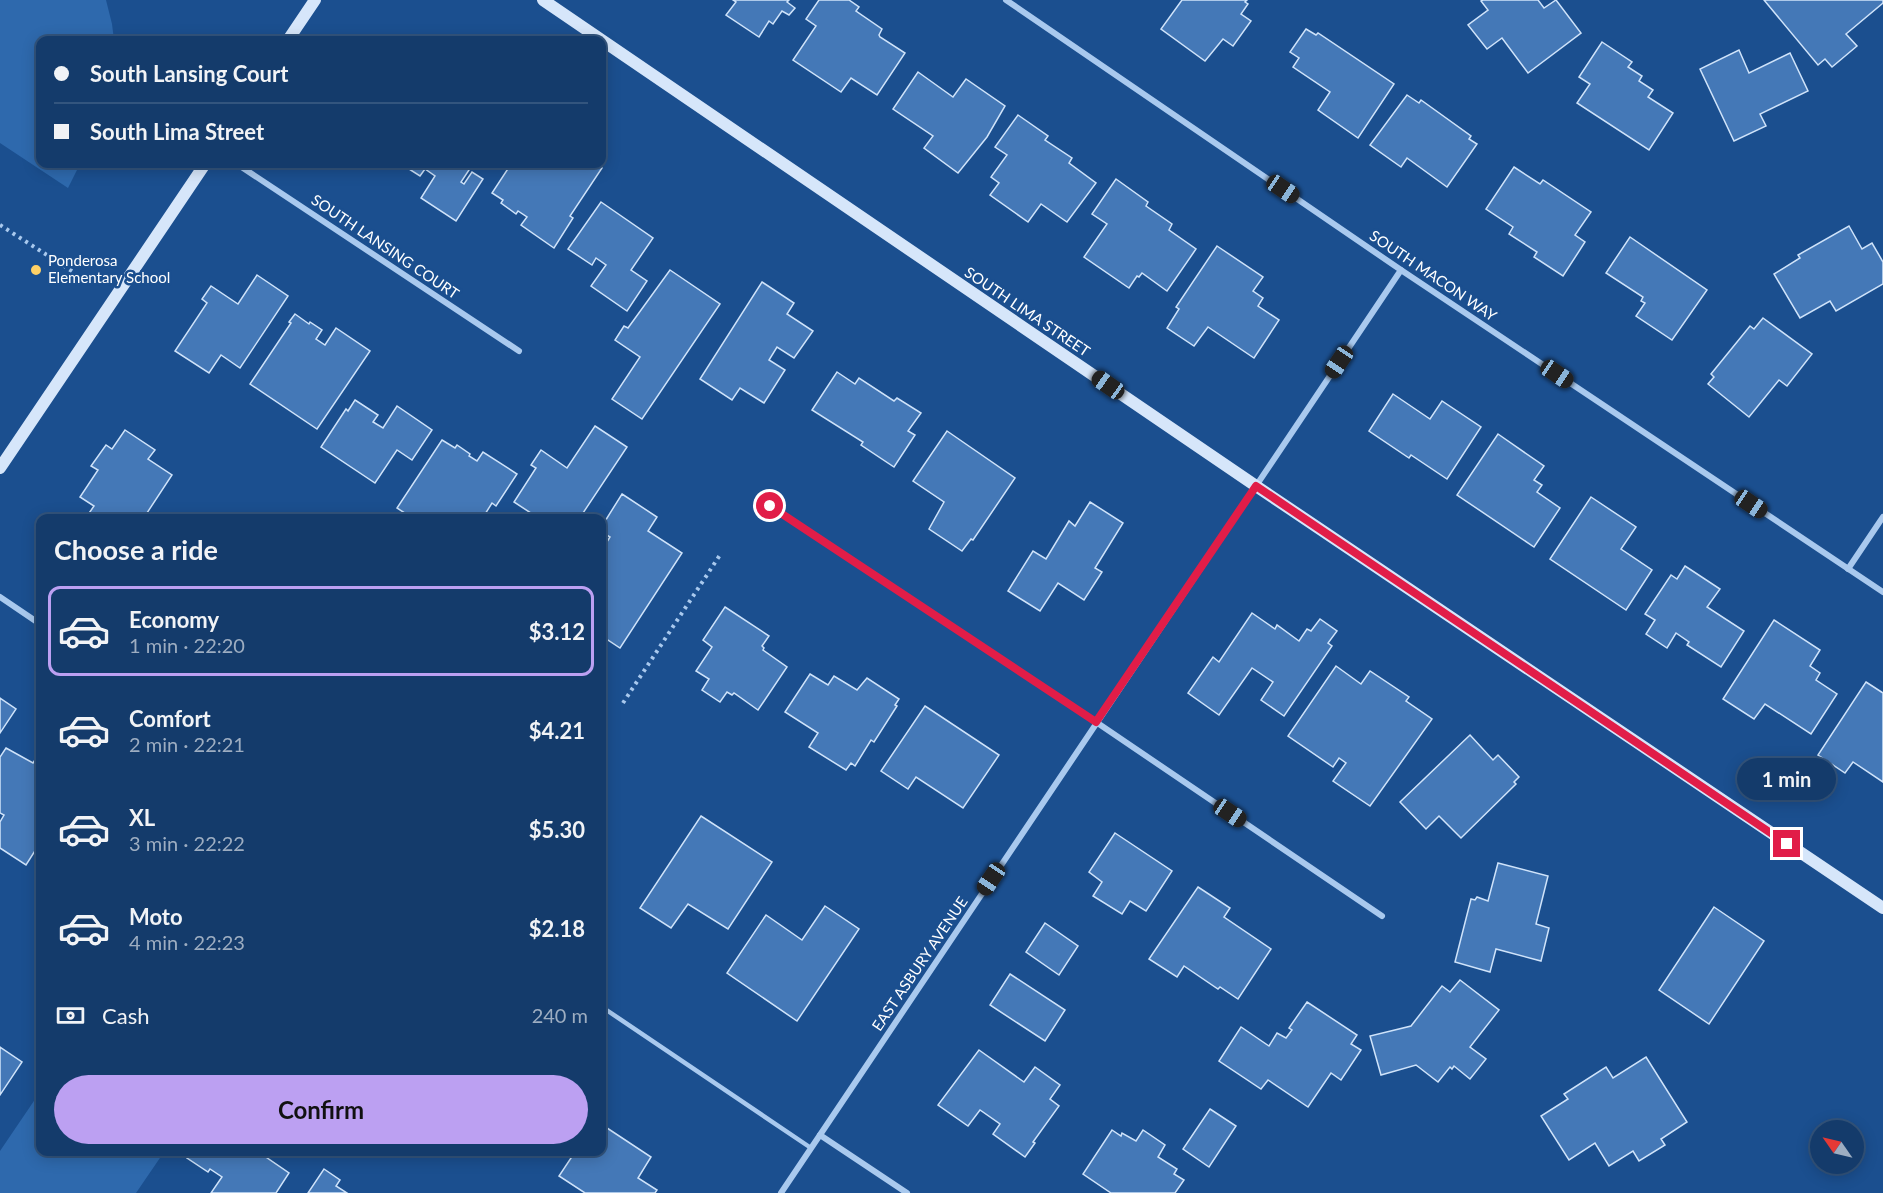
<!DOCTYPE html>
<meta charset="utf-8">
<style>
body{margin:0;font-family:Lato,sans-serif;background:#1d4271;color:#f1f3f6;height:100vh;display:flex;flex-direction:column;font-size:22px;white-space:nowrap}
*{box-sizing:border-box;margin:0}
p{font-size:20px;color:#9dadc1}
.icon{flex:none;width:33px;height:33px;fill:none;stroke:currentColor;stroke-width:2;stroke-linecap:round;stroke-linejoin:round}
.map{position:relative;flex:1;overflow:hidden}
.side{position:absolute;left:36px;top:514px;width:570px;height:642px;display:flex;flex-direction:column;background:#143b6b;border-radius:12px;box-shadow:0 3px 15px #0003,0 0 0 2px #33557e}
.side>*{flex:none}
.guide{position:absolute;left:36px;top:36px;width:570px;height:132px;border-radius:12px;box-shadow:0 3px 15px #0003,0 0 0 2px #33557e;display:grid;align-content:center;height:132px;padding:0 18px;background:#143b6b}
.needle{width:39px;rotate:304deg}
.fabs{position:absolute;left:1810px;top:1120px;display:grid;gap:12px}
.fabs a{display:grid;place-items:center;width:54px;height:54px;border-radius:50%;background:#143b6b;box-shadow:0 3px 15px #0003,0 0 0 2px #33557e;font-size:30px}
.end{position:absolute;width:27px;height:27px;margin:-14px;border:8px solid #e11d48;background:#fff;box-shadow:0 0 0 3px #fff}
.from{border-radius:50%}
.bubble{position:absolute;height:42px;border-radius:21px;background:#143b6b;box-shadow:0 3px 15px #0003,0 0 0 2px #33557e;font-size:20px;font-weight:700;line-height:42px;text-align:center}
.car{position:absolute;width:18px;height:36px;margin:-18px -9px;border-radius:8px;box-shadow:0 0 4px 2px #0007;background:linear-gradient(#222 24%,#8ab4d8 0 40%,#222 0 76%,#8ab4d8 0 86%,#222 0)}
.guide b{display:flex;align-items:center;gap:21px;height:57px;font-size:22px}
.guide b+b{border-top:2px solid #33557e}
.guide i{width:15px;height:15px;background:#f1f3f6}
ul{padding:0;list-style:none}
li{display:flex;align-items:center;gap:18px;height:90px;margin:0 12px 9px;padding:0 6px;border:3px solid transparent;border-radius:12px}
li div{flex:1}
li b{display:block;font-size:22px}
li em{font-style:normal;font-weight:700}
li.current{border-color:#bca0f2}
li>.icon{width:54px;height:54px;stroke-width:1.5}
h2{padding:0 18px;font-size:27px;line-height:72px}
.pay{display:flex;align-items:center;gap:15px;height:66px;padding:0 18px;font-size:22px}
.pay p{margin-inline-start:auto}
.action{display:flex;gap:12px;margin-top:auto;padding:12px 18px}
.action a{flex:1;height:69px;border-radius:36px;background:#bca0f2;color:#111;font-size:24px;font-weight:700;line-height:69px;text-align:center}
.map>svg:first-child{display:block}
.green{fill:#2e69ad}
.building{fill:#4478b7;stroke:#cfe3fa;stroke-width:1.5}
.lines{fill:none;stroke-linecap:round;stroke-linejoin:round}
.path{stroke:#a9c9ee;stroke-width:4;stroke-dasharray:3 4.5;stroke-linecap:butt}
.lane{stroke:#a9c9ee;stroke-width:4.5}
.street{stroke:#a9c9ee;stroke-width:6}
.secondary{stroke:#d6e6fa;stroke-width:12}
.route{stroke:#e11d48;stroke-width:8}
.poi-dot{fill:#ffd166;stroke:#1b4f8f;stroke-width:2}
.labels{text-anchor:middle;stroke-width:5;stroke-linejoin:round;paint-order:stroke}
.street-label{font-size:15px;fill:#fff;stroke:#1b4f8f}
.poi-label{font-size:15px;fill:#fff;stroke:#1b4f8f;text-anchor:start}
</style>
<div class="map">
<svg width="1883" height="1193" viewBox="0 0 1883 1193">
<rect width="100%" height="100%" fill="#1b4f8f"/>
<g class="green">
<polygon points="0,0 106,0 112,24 114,40 40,40 40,164 80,164 68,188 0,143"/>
<polygon points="40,1092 40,1152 164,1152 136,1193 0,1193 0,1151"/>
</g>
<g class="building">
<polygon points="733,0 789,0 787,2 795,8 789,15 782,11 773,24 769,21 759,37 726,15 736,2"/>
<polygon points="819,0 849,0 859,7 856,11 882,29 879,35 880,37 905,53 877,95 851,78 841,92 793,60 816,26 806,19"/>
<polygon points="1182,0 1247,0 1245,2 1248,4 1241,14 1251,21 1233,46 1223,39 1205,61 1161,29"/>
<polygon points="1483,0 1538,0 1544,8 1556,0 1581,33 1528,73 1502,38 1487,49 1468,25 1488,10 1481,1"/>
<polygon points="1764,0 1883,0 1883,3 1846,34 1857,46 1832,67 1825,59 1818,65"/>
<polygon points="1306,29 1316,35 1318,33 1394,84 1358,138 1318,110 1330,92 1293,67 1299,58 1290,52"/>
<polygon points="1602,42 1632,62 1628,67 1642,76 1639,81 1653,90 1648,97 1673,113 1649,150 1577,103 1590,84 1579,77"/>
<polygon points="1739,50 1749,73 1790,53 1808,91 1760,114 1766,126 1734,141 1700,69"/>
<polygon points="918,72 953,97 966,79 1005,106 987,137 958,173 924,148 933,136 893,109"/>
<polygon points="1407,95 1419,103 1421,100 1471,136 1469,139 1477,144 1447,187 1407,158 1401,167 1370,145"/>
<polygon points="1018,115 1048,136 1045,140 1072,158 1069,163 1096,183 1067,222 1041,204 1028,222 990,195 999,183 991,177 1007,155 995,147"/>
<polygon points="401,164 473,164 461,182 464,184 472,172 483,179 456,221 421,198 435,176 425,169 420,176"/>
<polygon points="511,164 596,164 602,168 570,216 573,218 554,248 521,225 527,217 518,211 516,214 501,203 503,200 492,193"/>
<polygon points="1514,167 1540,184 1543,180 1591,212 1575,235 1585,242 1563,276 1534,257 1537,252 1509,234 1513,227 1486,209"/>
<polygon points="1116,179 1148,202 1146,206 1172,224 1169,230 1196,249 1167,291 1142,273 1139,277 1137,276 1129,288 1084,257 1107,224 1092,214"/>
<polygon points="601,202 653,238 631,270 647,281 627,311 591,286 606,265 596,258 592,265 568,249"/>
<polygon points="1849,226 1862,249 1872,243 1883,262 1883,284 1836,311 1830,301 1800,318 1774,274 1800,258 1798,255"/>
<polygon points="1630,237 1707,290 1672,340 1636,316 1645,303 1641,301 1643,297 1606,273"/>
<polygon points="1217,246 1263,277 1253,291 1263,298 1258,306 1279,320 1254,358 1208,327 1194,346 1167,328 1179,309 1176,307"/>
<polygon points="670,270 720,304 642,419 612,399 640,357 615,340 624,326 628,328"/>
<polygon points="257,275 288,296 240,368 221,355 209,373 175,351 207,303 202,299 211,286 238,304"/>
<polygon points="762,282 794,303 787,314 813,331 794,358 777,347 769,360 785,370 764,403 740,388 732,400 700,379"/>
<polygon points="295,314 309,324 310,322 322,330 316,339 325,345 336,328 370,351 317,429 250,384 291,323 289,322"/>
<polygon points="1763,318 1812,354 1787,386 1779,380 1749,417 1708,384 1714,377 1711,374 1750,326 1754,329"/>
<polygon points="837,372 855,384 859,378 894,401 897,398 921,413 908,431 915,435 894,467 861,445 863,442 812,410"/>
<polygon points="1393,394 1430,419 1442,401 1481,427 1447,479 1411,455 1409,458 1369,431"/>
<polygon points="355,400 378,415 373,422 383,428 397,406 432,430 412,460 397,450 375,483 321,447 346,409 348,411"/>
<polygon points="595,426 627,447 579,519 540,519 514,502 536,468 531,465 541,450 567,468"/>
<polygon points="125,430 155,450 148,459 172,475 143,519 85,519 94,506 80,497 98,470 91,466 106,445 112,449"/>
<polygon points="947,431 1015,478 973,540 971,539 962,551 929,529 944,502 913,481"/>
<polygon points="1498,434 1544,466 1534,480 1542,485 1537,492 1560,508 1534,547 1457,495"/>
<polygon points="442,440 455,448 457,445 470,454 469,456 477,461 483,452 517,474 496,506 492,503 482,519 414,519 397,508"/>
<polygon points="622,494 657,517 648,531 682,553 620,648 602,636 602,550 610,537 602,532 602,526"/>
<polygon points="1591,497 1636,527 1621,549 1652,570 1626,610 1550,559"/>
<polygon points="1090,502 1123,523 1095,568 1102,572 1084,600 1058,583 1040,611 1008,591 1033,551 1046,559 1069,521 1075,526"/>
<polygon points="1685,566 1720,589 1707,607 1744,631 1721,667 1687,645 1689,642 1676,633 1667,648 1646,634 1655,620 1645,614 1671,575 1677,579"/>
<polygon points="725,607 769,636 762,646 764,648 763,650 787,667 758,710 734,693 732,695 727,692 720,702 702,690 709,679 696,671 712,647 703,640"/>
<polygon points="1252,613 1275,629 1277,625 1299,641 1307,629 1311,631 1320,619 1337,631 1328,643 1332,646 1284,716 1261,700 1273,682 1252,668 1219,715 1188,693 1213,657 1219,662"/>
<polygon points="1774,620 1820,650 1810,666 1820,673 1816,680 1837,694 1811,734 1765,704 1754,719 1723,699"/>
<polygon points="1336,666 1361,684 1370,671 1409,697 1406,701 1432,719 1370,806 1333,781 1346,763 1339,758 1333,767 1288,736"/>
<polygon points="810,674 828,685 834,676 857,690 867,678 899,699 895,705 897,706 874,742 871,740 855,766 851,763 846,770 809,747 818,733 785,712"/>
<polygon points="1866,682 1883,693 1883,782 1853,762 1845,773 1818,755"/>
<polygon points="0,698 16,709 0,733"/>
<polygon points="925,706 999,755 963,808 916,777 908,789 881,771"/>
<polygon points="1470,735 1493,760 1498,755 1519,777 1514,782 1516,784 1461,838 1439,816 1426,829 1400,802"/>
<polygon points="6,748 33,763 40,752 40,843 26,865 0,848 0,822 4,815 0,813 0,757"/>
<polygon points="701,816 772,862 728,929 688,904 671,928 640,908"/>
<polygon points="1115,833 1172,871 1146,911 1130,901 1122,914 1093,896 1102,882 1089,872"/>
<polygon points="1498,863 1548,876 1536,924 1549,928 1541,961 1496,949 1490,972 1455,962 1471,899 1475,900 1477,897 1488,901"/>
<polygon points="1198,887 1230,908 1224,917 1271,949 1238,999 1220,987 1218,989 1184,966 1177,977 1149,959"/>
<polygon points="825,906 859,929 797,1021 727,973 766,915 802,940"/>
<polygon points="1714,907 1764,941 1709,1024 1659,990"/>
<polygon points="1045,923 1078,946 1059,975 1026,952"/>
<polygon points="1010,974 1065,1010 1045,1041 990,1005"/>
<polygon points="1460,980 1499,1010 1470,1047 1486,1059 1470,1079 1454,1066 1452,1069 1450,1067 1438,1082 1416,1065 1381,1075 1370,1036 1411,1026 1442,986 1450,992"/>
<polygon points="1307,1002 1357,1035 1351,1044 1361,1050 1341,1080 1331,1073 1308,1107 1268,1080 1261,1089 1219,1061 1241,1027 1269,1046 1277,1033 1286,1038 1292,1030 1289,1028"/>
<polygon points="0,1047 22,1062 0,1095"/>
<polygon points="979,1050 1024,1082 1035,1067 1060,1085 1050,1099 1059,1106 1033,1142 1035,1143 1025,1157 993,1134 1000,1124 980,1110 968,1126 938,1105"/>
<polygon points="1646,1057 1687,1122 1661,1139 1665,1145 1639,1161 1633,1151 1609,1166 1595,1143 1569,1160 1541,1116 1568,1099 1564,1094 1606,1067 1613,1078"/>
<polygon points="1210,1109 1236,1126 1209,1167 1183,1149"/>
<polygon points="604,1126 651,1157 638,1178 657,1190 655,1193 585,1193 559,1176 575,1152 602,1152 602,1131"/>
<polygon points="1112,1130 1121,1136 1122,1133 1136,1141 1143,1130 1165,1145 1158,1157 1177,1169 1174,1174 1184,1180 1175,1193 1111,1193 1083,1174"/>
<polygon points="191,1152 265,1152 263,1155 289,1173 276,1193 211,1193 222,1177 210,1169 208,1172 187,1158"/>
<polygon points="324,1169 340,1180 336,1186 347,1193 308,1193"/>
</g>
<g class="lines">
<g class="path">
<polyline points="0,225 75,273"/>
<polyline points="623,703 720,555"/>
</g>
<polyline class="lane" points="602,1007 811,1148"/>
<g class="street">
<polyline points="1006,0 1401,270 1883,592"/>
<polyline points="237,164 519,351"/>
<polyline points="770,506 1096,722 1382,916"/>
<polyline points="1848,569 1883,517"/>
<polyline points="0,597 40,624"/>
<polyline points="820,1135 907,1193"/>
<polyline points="781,1193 1401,270"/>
</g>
<g class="secondary">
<polyline points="543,0 1256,486 1883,908"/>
<polyline points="288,40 315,0"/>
<polyline points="0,468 205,164"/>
</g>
</g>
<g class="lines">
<polyline class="route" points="770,506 1096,722 1256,486 1787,844"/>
</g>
<circle class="poi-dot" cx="36" cy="270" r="6"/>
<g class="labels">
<g class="street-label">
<text transform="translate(385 247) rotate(34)" y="5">SOUTH LANSING COURT</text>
<text transform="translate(1433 276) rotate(34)" y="5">SOUTH MACON WAY</text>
<text transform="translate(1027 312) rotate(34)" y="5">SOUTH LIMA STREET</text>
<text transform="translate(920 964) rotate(-56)" y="5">EAST ASBURY AVENUE</text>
</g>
<g class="poi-label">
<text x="48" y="266">Ponderosa<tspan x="48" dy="17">Elementary School</tspan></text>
</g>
</g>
</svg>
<div class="fabs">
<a><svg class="needle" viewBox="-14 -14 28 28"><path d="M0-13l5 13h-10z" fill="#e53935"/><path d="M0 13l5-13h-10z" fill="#9dadc1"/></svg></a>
</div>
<i class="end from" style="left:770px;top:506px"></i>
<i class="end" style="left:1787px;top:844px"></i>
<div class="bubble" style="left:1737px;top:758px;width:99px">1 min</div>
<i class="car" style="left:1283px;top:189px;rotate:124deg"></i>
<i class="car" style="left:1339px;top:362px;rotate:214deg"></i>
<i class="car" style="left:1557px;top:374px;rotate:124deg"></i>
<i class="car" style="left:1108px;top:385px;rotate:305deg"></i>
<i class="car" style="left:1751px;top:504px;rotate:124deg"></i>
<i class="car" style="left:1230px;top:813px;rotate:124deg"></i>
<i class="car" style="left:991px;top:879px;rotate:214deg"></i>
<div class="guide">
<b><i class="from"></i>South Lansing Court</b>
<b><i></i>South Lima Street</b>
</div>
<section class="side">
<h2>Choose a ride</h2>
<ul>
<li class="current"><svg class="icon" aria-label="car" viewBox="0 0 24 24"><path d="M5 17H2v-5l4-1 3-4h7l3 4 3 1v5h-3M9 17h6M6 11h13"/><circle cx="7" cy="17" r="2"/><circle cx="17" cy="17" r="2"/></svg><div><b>Economy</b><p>1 min · 22:20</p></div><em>$3.12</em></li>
<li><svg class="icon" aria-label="car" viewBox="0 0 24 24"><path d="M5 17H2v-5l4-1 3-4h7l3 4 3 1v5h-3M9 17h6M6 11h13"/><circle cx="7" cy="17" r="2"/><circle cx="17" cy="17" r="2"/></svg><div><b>Comfort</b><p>2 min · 22:21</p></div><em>$4.21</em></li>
<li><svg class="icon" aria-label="car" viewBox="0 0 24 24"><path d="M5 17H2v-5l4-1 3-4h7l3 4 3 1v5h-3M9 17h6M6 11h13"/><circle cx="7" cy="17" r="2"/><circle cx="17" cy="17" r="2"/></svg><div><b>XL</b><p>3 min · 22:22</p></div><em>$5.30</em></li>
<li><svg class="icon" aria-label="car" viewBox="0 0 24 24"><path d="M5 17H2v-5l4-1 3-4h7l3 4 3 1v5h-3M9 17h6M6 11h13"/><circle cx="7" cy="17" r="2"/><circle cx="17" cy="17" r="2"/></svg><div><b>Moto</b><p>4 min · 22:23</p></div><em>$2.18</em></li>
</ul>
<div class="pay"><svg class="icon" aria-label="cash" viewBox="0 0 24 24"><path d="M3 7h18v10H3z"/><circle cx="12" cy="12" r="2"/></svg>Cash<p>240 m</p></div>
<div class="action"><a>Confirm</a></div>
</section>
</div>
